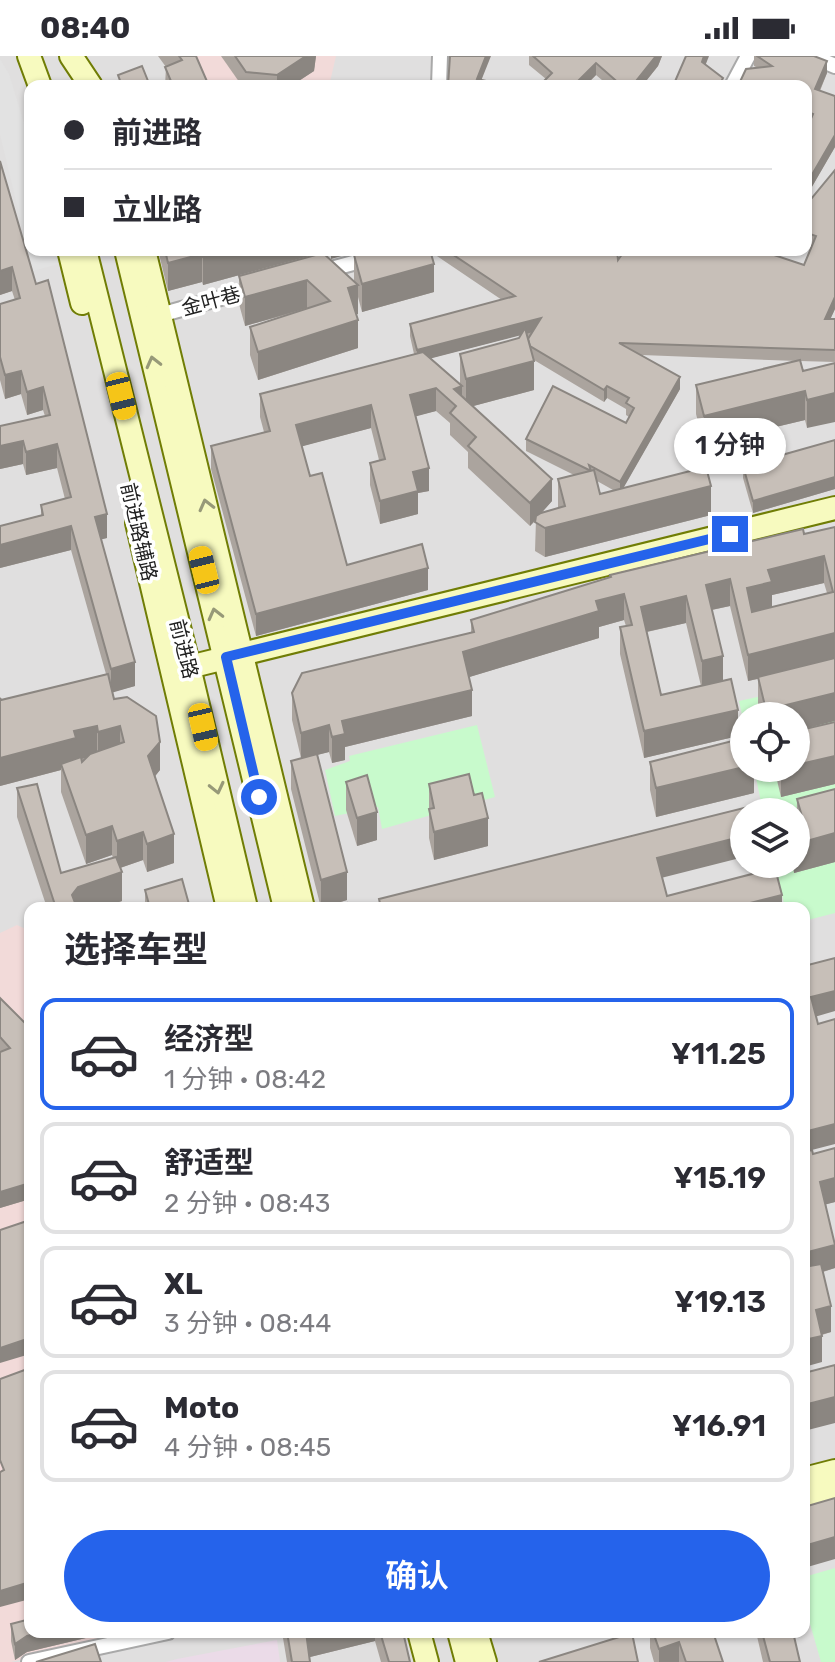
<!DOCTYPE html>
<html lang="zh">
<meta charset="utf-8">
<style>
body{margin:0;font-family:Rubik,"Noto Sans SC",sans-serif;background:#f2f2f3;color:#2b2b33;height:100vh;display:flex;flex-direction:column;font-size:30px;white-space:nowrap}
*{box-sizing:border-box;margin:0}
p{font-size:26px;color:#7c7c81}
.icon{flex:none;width:44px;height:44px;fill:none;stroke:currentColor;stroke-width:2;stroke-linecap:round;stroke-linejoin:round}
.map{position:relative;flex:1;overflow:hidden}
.drawer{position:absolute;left:24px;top:846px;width:786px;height:736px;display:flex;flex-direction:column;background:#fff;border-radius:16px;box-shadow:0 2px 6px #0004}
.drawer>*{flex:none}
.banner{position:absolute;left:24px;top:24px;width:788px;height:176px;border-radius:16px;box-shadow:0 2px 6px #0004;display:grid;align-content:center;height:176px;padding:0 40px;background:#fff}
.tools{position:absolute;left:730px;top:646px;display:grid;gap:16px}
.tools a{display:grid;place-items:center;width:80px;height:80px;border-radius:50%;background:#fff;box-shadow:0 2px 6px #0004;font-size:40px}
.end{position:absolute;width:36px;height:36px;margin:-18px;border:10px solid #2563eb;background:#fff;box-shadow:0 0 0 4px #fff}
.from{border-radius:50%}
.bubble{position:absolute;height:56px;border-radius:28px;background:#fff;box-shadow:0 2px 6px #0004;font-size:26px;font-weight:600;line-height:56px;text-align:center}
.car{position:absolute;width:24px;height:48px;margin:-24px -12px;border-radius:10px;box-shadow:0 0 6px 2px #0007;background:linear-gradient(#f5c518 24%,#345 0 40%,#f5c518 0 76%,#345 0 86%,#f5c518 0)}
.banner b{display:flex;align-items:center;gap:28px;height:76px;font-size:30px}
.banner b+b{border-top:2px solid #e1e1e2}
.banner i{width:20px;height:20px;background:#2b2b33}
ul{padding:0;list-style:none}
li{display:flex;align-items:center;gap:24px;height:112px;margin:0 16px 12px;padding:0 24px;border:4px solid #e1e1e2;border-radius:16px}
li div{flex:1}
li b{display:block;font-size:30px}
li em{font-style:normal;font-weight:600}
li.selected{border-color:#2563eb}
li>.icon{width:72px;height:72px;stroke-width:1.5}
h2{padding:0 40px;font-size:36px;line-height:96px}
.action{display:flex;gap:16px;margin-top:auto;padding:16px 40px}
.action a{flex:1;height:92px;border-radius:48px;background:#2563eb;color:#fff;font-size:32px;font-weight:600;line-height:92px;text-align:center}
.status{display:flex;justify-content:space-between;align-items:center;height:56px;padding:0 40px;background:#fff;direction:ltr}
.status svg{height:22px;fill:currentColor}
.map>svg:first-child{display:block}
.residential{fill:#e0dfdf;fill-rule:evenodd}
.commercial{fill:#f2dad9}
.industrial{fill:#ebdbe8}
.park{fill:#c8facc}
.parking{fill:#e2e2e2}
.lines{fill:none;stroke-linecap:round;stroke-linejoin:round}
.street-casing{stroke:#a9a9a9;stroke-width:18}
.secondary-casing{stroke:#707d05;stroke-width:26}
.street{stroke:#fff;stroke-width:14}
.secondary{stroke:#f7fabf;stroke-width:22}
.wall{fill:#aba49e;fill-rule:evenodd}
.shaded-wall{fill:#8b8681}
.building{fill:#c7bfb8;stroke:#8b8681;stroke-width:2;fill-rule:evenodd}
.oneway{stroke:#979978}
.route{stroke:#2563eb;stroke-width:10}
.labels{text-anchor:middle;stroke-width:7;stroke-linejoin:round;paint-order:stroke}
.street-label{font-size:20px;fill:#222;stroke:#fff}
</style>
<div class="status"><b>08:40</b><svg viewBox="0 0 49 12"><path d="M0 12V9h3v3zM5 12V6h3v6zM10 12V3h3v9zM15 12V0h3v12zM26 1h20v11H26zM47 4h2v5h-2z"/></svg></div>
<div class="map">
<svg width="835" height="1606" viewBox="0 0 835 1606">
<rect width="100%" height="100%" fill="#f2efe9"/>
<path class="residential" d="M0 0H835V1606H0ZM30 30H806V194H30ZM744 660H796V712H744ZM744 756H796V808H744ZM30 852H804V1576H30Z"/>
<g class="commercial">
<polygon points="181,0 336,0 329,30 199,30"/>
<polygon points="17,869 30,875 30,1576 124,1576 124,1579 11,1606 0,1606 0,877"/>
</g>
<polygon class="industrial" points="277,1584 280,1606 166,1606 177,1603"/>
<g class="park">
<polygon points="835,624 835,857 804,865 804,852 785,852 775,808 796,808 796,756 763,756 754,712 796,712 796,660 744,660 744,668 739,645"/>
<polygon points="477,669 495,741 382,773 378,751 335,760 325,714 350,705 349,700"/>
<polygon points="835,1512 835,1606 821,1606 804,1547 804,1521"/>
</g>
<polygon class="parking" points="0,3 9,18 30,87 30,194 55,194 58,208 33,215 0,79"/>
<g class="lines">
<defs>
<g id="street">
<polyline points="812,0 835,10"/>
<polyline points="439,30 440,0"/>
<polyline points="732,30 748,0"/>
<polyline points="320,216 401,194"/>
<polyline points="160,259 257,232"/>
<polyline points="29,1606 168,1576"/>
</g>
<g id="secondary">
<polyline points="29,0 40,30"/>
<polyline points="71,0 91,30"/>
<polyline points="69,194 82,247"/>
<polyline points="85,194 189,611 246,852"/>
<polyline points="126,194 285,852"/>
<polyline points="144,194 303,852"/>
<polyline points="137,467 228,852"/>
<polyline points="189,611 835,452"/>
<polyline points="804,1423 835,1415"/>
<polyline points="804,1443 835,1435"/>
<polyline points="419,1576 427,1606"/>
<polyline points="459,1576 467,1606"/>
<polyline points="476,1576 485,1606"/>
</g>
</defs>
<use href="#street" class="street-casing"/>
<use href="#secondary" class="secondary-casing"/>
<use href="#street" class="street"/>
<use href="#secondary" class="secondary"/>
</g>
<g class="wall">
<polygon points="158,0 196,0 209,30 165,30 166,11"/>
<polygon points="221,0 316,0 314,15 291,30 242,30"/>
<polygon points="529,0 662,0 658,10 642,30 609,30 596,19 585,30 539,30 546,23 529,9"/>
<polygon points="754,0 814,0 827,17 820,35 835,91 806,141 806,74 808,68 806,67 806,30 756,11 754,10"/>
<polygon points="0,105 107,482 101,483 135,630 112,636 114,643 160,714 155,720 174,807 147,816 143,804 120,812 122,845 100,852 47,852 17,761 17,732 61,817 113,802 112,799 86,808 61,736 61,714 0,730 0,642 1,644 106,618 71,494 0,512 0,470 41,459 41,449 65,443 57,412 26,419 23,408 0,413 0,370 45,360 43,354 27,359 21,338 5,343 0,324 0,248 15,244 12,235 0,239"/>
<path d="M835 114V253L830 263H835V306L800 305 803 315 835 307 807 372 805 364 704 388 696 358V329L797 305 642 299 680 333 623 432 711 459 545 501 535 495 536 464 530 470 468 412V396L450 379V367L436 355 415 360 429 435 418 437V458L380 468 370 429V407L379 404 371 372 302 390 310 420 347 509 428 534 256 580 211 413V390L264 376 260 361V338L414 298 410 280V268L502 244 431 196 434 236 362 256 358 241V258H356L358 292 258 324 250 299V271L307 253 245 270 239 248V220L354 226V199L431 194H617L618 204 804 209 812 190 807 189 806 149ZM520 279 519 282 460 298V329L431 302ZM534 304 604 346 607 342 626 353V359L629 361 626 367 526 383V395L574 419 558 423V452L542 456 552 445 473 350 534 334ZM597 425 606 430 613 434 600 438Z"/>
<polygon points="158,194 324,194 324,196 203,229 202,226 168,235"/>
<polygon points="835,384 835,433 753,457 743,422 743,410"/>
<path d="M835 471V665L796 660H761L758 650V623L748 625 730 550 712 554 723 624 738 680 644 702 620 598V571L626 570 624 564 599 571V582L469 621 472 660 345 691V704L332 707 329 696 317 699 347 844 321 852 291 733V705L301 702 292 664V637L471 577V564ZM824 527 827 537 772 551V539ZM686 567 701 630 661 639 647 576Z"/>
<polygon points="835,666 835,728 781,741 774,712 796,712"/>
<polygon points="650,706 754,712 754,737 656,761 650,734"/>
<polygon points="346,726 377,784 357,790 346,754"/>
<polygon points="429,728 488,790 434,804 429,782"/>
<polygon points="835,733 835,806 794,817 792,808 796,808 797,743"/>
<polygon points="145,834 190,852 145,852"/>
<polygon points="0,942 30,978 30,1143 0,1152"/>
<polygon points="804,1096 813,1098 835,1146 826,1148 835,1212 823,1216 831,1276 822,1279 822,1306 804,1205"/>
<polygon points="11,1568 30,1576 111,1576 27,1596 15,1604 11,1585"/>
<polygon points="282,1576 403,1576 410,1606 381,1606 375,1585 310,1601 310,1606 287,1606"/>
<polygon points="650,1576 713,1576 723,1606 654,1606 650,1592"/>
<polygon points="756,1576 793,1576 800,1606 763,1606"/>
</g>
<g class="shaded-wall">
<polygon points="306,0 316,0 314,15 291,30 277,30 277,19"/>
<polygon points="486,0 491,0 479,30 477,23"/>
<polygon points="656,0 662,0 658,10 642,30 632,30"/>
<polygon points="704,0 709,0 702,18 702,6"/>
<polygon points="827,5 827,17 815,45 815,33"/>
<polygon points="596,7 596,19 585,30 573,30"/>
<polygon points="835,79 835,91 806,141 806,129"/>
<polygon points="227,194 324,194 324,196 203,229 203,201"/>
<polygon points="331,194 363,194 331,203"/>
<polygon points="202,198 202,226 168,235 168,207"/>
<polygon points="434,208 434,236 362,256 362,228"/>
<polygon points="12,211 12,235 0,239 0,215"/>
<polygon points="307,224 307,252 245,270 245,241"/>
<polygon points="358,229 358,258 348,261 348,232"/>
<polygon points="835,241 835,253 825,275 825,263"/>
<polygon points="541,262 541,274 417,306 417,294"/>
<polygon points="358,264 358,292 258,324 258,296"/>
<polygon points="534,305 534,334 466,352 466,323"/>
<polygon points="21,315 21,338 5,343 5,319"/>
<polygon points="680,321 680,333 620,438 620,426"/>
<polygon points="462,330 462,353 454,333"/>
<polygon points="607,330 607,342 604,346 604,334"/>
<polygon points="43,331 43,354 27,359 27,336"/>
<polygon points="436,332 436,355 410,362 410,339"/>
<polygon points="805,335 805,364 704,388 704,360"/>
<polygon points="835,337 835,366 807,372 807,344"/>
<polygon points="371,349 371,372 296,392 296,369"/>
<polygon points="23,385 23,408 0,413 0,390"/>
<polygon points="57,388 57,412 26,419 26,396"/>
<polygon points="429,412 429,435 418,437 418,458 380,468 380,445 413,416"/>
<polygon points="835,421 835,433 753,457 753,445"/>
<polygon points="552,423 552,445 530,470 530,447"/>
<polygon points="711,430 711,459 545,501 545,472"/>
<polygon points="107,458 107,482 95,485 95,461"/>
<polygon points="71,470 71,494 0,512 0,489"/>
<polygon points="824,500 824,527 772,539 772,552 747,559 747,532 768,514"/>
<polygon points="428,512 428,534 256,580 256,558"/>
<polygon points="730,523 730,550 706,555 706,529"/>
<polygon points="624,538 624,564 599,571 599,582 463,623 463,596 596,545"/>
<polygon points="686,540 686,567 641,577 641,551"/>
<polygon points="835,577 835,604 748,625 748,599"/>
<polygon points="723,600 723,626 702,632 702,605"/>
<polygon points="135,606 135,630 111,637 111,613"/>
<polygon points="472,634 472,660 345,691 345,704 332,707 332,681 342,665"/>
<polygon points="835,637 835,665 796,675 796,660 766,660 766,654"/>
<polygon points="738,654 738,680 644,702 644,675"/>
<polygon points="329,669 329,696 301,703 301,677"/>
<polygon points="97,670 97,699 61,708 61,714 0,730 0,702 74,675"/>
<polygon points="120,670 120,699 98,704 98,676"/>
<polygon points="160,686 160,714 148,729 148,700"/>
<polygon points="835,700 835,728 781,741 781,713 796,712 796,709"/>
<polygon points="744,711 744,712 754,712 754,737 656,761 656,732"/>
<polygon points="377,756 377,784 357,790 357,762"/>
<polygon points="488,762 488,790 434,804 434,776"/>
<polygon points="112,770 112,799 86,808 86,779"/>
<polygon points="143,776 143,804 117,813 117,785"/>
<polygon points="835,777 835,806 794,817 794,808 796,808 796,788"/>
<polygon points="174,778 174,807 147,816 147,788"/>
<polygon points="744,780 744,801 657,823 657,802"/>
<polygon points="122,816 122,845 100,852 72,852 72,839 78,831"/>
<polygon points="347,816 347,844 321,852 321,824"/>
<polygon points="782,839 782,852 730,852"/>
<polygon points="835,935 835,955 811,962 811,941"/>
<polygon points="835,1068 835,1088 804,1096 804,1076"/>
<polygon points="835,1122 835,1146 820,1150 820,1126"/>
<polygon points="30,1127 30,1143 0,1152 0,1136"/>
<polygon points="835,1189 835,1212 808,1220 808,1196"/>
<polygon points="831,1250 831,1276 816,1280 816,1254"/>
<polygon points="822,1280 822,1306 804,1311 804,1284"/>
<polygon points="30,1282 30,1298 0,1307 0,1292"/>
<polygon points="835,1341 835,1367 804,1375 804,1349"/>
<polygon points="835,1481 835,1503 804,1512 804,1490"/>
<polygon points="30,1526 30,1543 0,1551 0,1535"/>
<polygon points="43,1576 111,1576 27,1596 15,1604 15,1588 27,1580"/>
<polygon points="306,1576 375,1576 375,1585 306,1602"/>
<polygon points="679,1586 679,1606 659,1606 659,1593"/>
</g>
<g class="building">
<polygon points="179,0 196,0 209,30 173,30 165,11 182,4"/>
<polygon points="235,0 306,0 277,19 246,16"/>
<polygon points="450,0 486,0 477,23 509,30 448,30"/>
<polygon points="533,0 656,0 632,30 622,30 596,7 573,30 539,30 552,17"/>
<polygon points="686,0 704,0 702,6 723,22 719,30 673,30"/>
<polygon points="757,0 814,0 827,5 815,33 835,40 835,79 806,129 806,74 813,58 806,55 806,30 738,30 746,13 772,10"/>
<polygon points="142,10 150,30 122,30 118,19"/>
<polygon points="0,105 36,228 48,224 107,458 95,461 135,606 111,613 71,470 0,489 0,470 43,459 41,449 71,441 57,388 26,396 23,385 0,390 0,370 50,359 43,331 27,336 21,315 5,319 0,301 0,248 20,242 12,211 0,215"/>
<polygon points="835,114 835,241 825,263 835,263 835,294 619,287 680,321 620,426 589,409 591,415 526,383 553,330 626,367 634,352 626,347 629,342 607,330 604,334 530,290 528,283 541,262 417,294 410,268 515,240 446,194 617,194 618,204 625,194 759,194 804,209 816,180 807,177 810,169 806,167 806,149"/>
<polygon points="165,194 227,194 203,201 202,198 168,207"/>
<polygon points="370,194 430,194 434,208 362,228 354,199"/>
<polygon points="323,197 358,229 348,232 358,264 258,296 250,271 330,245 307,224 245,241 239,220"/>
<polygon points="525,272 534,305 466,323 460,298 519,282"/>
<polygon points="423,296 462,330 454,333 552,423 530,447 468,390 476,381 450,357 456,350 436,332 410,339 429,412 413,416 418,435 380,445 370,407 385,403 371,349 296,369 310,420 322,417 347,509 422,488 428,512 256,558 211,390 270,375 260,338"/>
<polygon points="800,304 803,315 835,307 835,337 807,344 805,335 704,360 696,329"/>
<polygon points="835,384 835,421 753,445 743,410"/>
<polygon points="706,411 711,430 545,472 535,466 536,460 541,457 565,450 558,423 594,414 600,438"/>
<path d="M835 471V577L748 599 730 523 706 529 723 600 702 605 686 540 641 551 661 639 731 623 738 654 644 675 620 571 632 569 624 538 596 545 599 555 463 596 472 634 342 665 345 678 332 681 329 669 301 677 292 637 302 617 474 576 471 564 611 521 610 519 803 473 804 478ZM824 500 833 536 752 556 747 532 772 526 768 514Z"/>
<polygon points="835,602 835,637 766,654 758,621"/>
<polygon points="108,618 114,643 127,641 156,660 160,686 148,700 174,778 147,788 143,776 117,785 112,770 86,779 61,708 81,701 82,706 90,698 124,686 120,670 98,676 97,670 74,675 76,682 0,702 0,642 1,644"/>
<polygon points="835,666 835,700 796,709 796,675"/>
<polygon points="744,682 744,711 656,732 650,706"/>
<polygon points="317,698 347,816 321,824 291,705"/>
<polygon points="469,718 474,739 482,737 488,762 434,776 429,753 434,752 429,728"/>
<polygon points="367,719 377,756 357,762 346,726"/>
<polygon points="37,728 61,817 116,801 122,816 78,831 72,839 77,852 56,852 17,732"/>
<polygon points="835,733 835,777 796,788 796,766 803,764 797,743"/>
<polygon points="764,747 766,756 744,756 744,780 657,802 667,840 775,812 782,839 730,852 381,852 379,843"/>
<polygon points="182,823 190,852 150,852 145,834"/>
<polygon points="347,847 348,852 328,852"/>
<polygon points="835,902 835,935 811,941 818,968 835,963 835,1068 804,1076 804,910"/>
<polygon points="0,942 26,968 30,978 30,1127 0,1136 0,996 10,992 0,981"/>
<polygon points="835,1092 835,1122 820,1126 835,1189 808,1196 804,1182 804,1096 812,1094 813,1098"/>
<polygon points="30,1164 30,1282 0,1292 0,1174"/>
<polygon points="821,1208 831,1250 816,1254 822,1280 804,1284 804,1211"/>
<polygon points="835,1309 835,1341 804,1349 804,1317"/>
<polygon points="30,1312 30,1526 0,1535 0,1416 4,1414 0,1404 0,1323"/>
<polygon points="835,1442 835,1481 804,1490 804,1451"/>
<polygon points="30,1563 30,1576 43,1576 27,1580 15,1588 11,1568"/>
<polygon points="287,1576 306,1576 310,1606 292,1606"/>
<polygon points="380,1576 403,1576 410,1606 389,1606"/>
<polygon points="653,1576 713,1576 723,1606 686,1606 679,1586 659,1593"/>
<polygon points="762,1576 793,1576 800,1606 770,1606"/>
<polygon points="632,1577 638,1606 539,1606"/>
<polygon points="95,1588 101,1606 36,1606"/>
</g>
<defs><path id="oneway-chevron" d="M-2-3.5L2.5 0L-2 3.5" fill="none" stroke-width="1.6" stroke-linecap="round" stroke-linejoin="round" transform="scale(2)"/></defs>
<g class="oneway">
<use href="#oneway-chevron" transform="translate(153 306) rotate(-104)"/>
<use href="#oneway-chevron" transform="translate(206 449) rotate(-104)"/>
<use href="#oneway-chevron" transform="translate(215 558) rotate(-104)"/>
<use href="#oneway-chevron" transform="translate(217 732) rotate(77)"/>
</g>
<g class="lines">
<polyline class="route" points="259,741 226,601 730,478"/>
</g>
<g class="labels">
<g class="street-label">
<text transform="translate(211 245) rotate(-15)" y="7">金叶巷</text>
<text transform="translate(139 476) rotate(77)" y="7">前进路辅路</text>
<text transform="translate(184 593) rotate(76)" y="7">前进路</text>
</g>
</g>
</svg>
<div class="tools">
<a><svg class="icon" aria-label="locate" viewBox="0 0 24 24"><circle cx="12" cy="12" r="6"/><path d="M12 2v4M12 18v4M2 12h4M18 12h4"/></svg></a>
<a><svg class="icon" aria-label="layers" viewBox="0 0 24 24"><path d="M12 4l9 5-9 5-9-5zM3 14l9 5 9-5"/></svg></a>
</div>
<i class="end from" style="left:259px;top:741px"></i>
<i class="end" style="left:730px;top:478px"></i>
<div class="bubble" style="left:674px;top:362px;width:112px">1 分钟</div>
<i class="car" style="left:121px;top:340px;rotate:166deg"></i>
<i class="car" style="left:204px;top:514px;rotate:346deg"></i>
<i class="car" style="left:203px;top:671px;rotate:167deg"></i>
<div class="banner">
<b><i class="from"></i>前进路</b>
<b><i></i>立业路</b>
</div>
<section class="drawer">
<h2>选择车型</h2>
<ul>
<li class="selected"><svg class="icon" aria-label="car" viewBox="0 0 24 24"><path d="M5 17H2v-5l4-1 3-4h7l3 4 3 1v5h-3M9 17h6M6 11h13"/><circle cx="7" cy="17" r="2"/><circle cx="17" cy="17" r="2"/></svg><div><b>经济型</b><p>1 分钟 · 08:42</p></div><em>¥11.25</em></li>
<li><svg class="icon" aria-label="car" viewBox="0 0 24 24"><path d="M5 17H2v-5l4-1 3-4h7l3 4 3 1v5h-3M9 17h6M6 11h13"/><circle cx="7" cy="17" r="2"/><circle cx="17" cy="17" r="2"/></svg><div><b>舒适型</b><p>2 分钟 · 08:43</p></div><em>¥15.19</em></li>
<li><svg class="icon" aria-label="car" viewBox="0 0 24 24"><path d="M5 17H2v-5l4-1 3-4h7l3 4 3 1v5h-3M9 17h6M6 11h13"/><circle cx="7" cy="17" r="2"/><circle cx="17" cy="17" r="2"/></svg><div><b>XL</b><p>3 分钟 · 08:44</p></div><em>¥19.13</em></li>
<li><svg class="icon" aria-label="car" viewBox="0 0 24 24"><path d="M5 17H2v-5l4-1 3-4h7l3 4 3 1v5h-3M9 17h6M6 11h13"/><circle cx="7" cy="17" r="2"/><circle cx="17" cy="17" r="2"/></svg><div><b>Moto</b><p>4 分钟 · 08:45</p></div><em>¥16.91</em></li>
</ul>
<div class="action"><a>确认</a></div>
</section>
</div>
